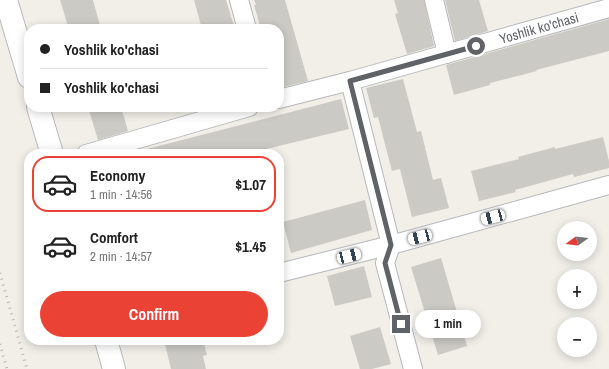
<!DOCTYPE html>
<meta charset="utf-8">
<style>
body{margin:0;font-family:"Archivo Narrow",sans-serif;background:#f6f6f6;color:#222;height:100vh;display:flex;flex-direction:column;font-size:15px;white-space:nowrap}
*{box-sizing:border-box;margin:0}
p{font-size:13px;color:#767676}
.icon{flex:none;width:22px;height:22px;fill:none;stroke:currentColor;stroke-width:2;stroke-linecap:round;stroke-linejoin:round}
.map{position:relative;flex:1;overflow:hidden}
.side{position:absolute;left:24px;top:149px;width:260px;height:196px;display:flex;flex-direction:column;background:#fff;border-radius:16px;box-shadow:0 2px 10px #0003}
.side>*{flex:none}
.top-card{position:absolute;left:24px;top:24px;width:260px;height:88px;border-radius:16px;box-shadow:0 2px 10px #0003;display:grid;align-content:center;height:88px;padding:0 16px;background:#fff}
.needle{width:26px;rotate:255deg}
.fabs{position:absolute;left:557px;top:221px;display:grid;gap:8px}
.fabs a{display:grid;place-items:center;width:40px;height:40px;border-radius:50%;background:#fff;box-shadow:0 2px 10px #0003;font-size:20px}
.end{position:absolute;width:18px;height:18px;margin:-9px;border:5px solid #5f6368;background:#fff;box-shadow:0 0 0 2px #fff}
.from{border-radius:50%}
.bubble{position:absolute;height:28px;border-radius:14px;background:#fff;box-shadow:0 2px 10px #0003;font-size:13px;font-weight:800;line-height:28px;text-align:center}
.car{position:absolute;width:12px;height:24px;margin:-12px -6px;border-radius:5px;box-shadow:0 0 3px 1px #0007;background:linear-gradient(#fff 24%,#345 0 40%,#fff 0 76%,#345 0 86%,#fff 0)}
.top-card b{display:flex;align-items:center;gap:14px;height:38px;font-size:15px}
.top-card b+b{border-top:1px solid #e0e0e0}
.top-card i{width:10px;height:10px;background:#222}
ul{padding:7px 0 0;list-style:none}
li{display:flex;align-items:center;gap:12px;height:56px;margin:0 8px 6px;padding:0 8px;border:2px solid transparent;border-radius:16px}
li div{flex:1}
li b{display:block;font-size:15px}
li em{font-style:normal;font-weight:800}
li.current{border-color:#ea4335}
li>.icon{width:36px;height:36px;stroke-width:1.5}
.primary-button{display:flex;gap:8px;margin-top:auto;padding:8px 16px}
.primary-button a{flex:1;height:46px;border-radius:24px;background:#ea4335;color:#fff;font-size:16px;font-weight:800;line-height:46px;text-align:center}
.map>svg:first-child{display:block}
.building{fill:#cccac5}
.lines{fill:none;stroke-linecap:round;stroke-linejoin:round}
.street-casing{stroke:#b5b8bc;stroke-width:20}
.secondary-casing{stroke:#b6babf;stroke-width:24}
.street{stroke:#fff;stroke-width:18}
.secondary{stroke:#fff;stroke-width:22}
.rail{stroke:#b6b7b8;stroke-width:3;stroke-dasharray:1 5;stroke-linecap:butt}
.route{stroke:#5f6368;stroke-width:5}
.labels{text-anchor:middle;stroke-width:3;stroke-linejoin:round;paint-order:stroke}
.street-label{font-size:14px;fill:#5f6368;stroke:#fff}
</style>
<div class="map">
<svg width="609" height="369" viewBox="0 0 609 369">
<rect width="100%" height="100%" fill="#f1efe8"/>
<g class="building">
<polygon points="60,0 93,0 101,29 69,29"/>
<polygon points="194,0 226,0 235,29 202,29"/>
<polygon points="254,0 285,0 308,81 279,88 279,29 261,29 254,5 256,5"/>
<polygon points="394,0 424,0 434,46 407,54 395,14 398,13"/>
<polygon points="445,0 479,0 488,31 455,41"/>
<polygon points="609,19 609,51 536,70 537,71 490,83 490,85 454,95 446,65"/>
<polygon points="403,79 417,132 421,131 433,180 441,178 449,208 412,217 400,169 392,171 378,117 374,118 366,88"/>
<polygon points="341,99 349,129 246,154 148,154 147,149"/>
<polygon points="88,107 121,107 128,131 98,140"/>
<polygon points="603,137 609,161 609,168 574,177 573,174 515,190 516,192 479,201 471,171 519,159 518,157 555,147 555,149"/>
<polygon points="365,200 372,230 291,253 283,222"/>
<polygon points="441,258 467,346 438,355 411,267"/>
<polygon points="364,266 372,297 335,306 327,276"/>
<polygon points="380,327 391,364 372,369 360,369 350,336"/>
<polygon points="164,340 203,340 207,355 203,356 206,369 171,369"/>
</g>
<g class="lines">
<defs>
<g id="street">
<polyline points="239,0 247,29"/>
<polyline points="434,0 447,54"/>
<polyline points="350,81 391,245 385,263 413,369"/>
<polyline points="279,99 350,81 609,8"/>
<polyline points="86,154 249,107"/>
<polyline points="279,273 391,245 609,185"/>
</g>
<g id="secondary">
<polyline points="6,0 29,77"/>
<polyline points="38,107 52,154"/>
<polyline points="106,340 114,369"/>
</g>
</defs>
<use href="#street" class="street-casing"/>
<use href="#secondary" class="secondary-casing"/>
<use href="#street" class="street"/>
<use href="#secondary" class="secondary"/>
<g class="rail">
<polyline points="0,273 27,369"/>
<polyline points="0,344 7,369"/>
</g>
</g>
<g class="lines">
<polyline class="route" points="401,324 385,263 391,245 350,81 476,46"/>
</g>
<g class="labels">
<g class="street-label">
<text transform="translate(539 28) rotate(-16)" y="5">Yoshlik ko'chasi</text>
</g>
</g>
</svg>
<div class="fabs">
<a><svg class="needle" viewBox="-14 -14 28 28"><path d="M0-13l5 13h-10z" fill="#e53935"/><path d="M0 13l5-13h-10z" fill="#767676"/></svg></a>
<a>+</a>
<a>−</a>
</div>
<i class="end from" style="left:476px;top:46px"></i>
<i class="end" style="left:401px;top:324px"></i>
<div class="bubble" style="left:415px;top:310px;width:66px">1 min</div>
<i class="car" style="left:493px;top:217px;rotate:255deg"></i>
<i class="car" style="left:420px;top:237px;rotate:255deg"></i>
<i class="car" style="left:349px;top:256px;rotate:76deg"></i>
<div class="top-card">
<b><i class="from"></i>Yoshlik ko'chasi</b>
<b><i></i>Yoshlik ko'chasi</b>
</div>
<section class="side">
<ul>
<li class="current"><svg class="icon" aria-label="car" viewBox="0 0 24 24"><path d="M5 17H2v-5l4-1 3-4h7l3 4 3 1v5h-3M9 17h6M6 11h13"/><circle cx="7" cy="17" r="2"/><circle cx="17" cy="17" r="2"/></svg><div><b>Economy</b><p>1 min · 14:56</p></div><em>$1.07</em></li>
<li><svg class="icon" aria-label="car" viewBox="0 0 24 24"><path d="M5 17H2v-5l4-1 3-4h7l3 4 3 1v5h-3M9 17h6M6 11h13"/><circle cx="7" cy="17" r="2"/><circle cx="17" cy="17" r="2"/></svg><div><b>Comfort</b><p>2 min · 14:57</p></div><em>$1.45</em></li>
</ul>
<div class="primary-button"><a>Confirm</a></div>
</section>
</div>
